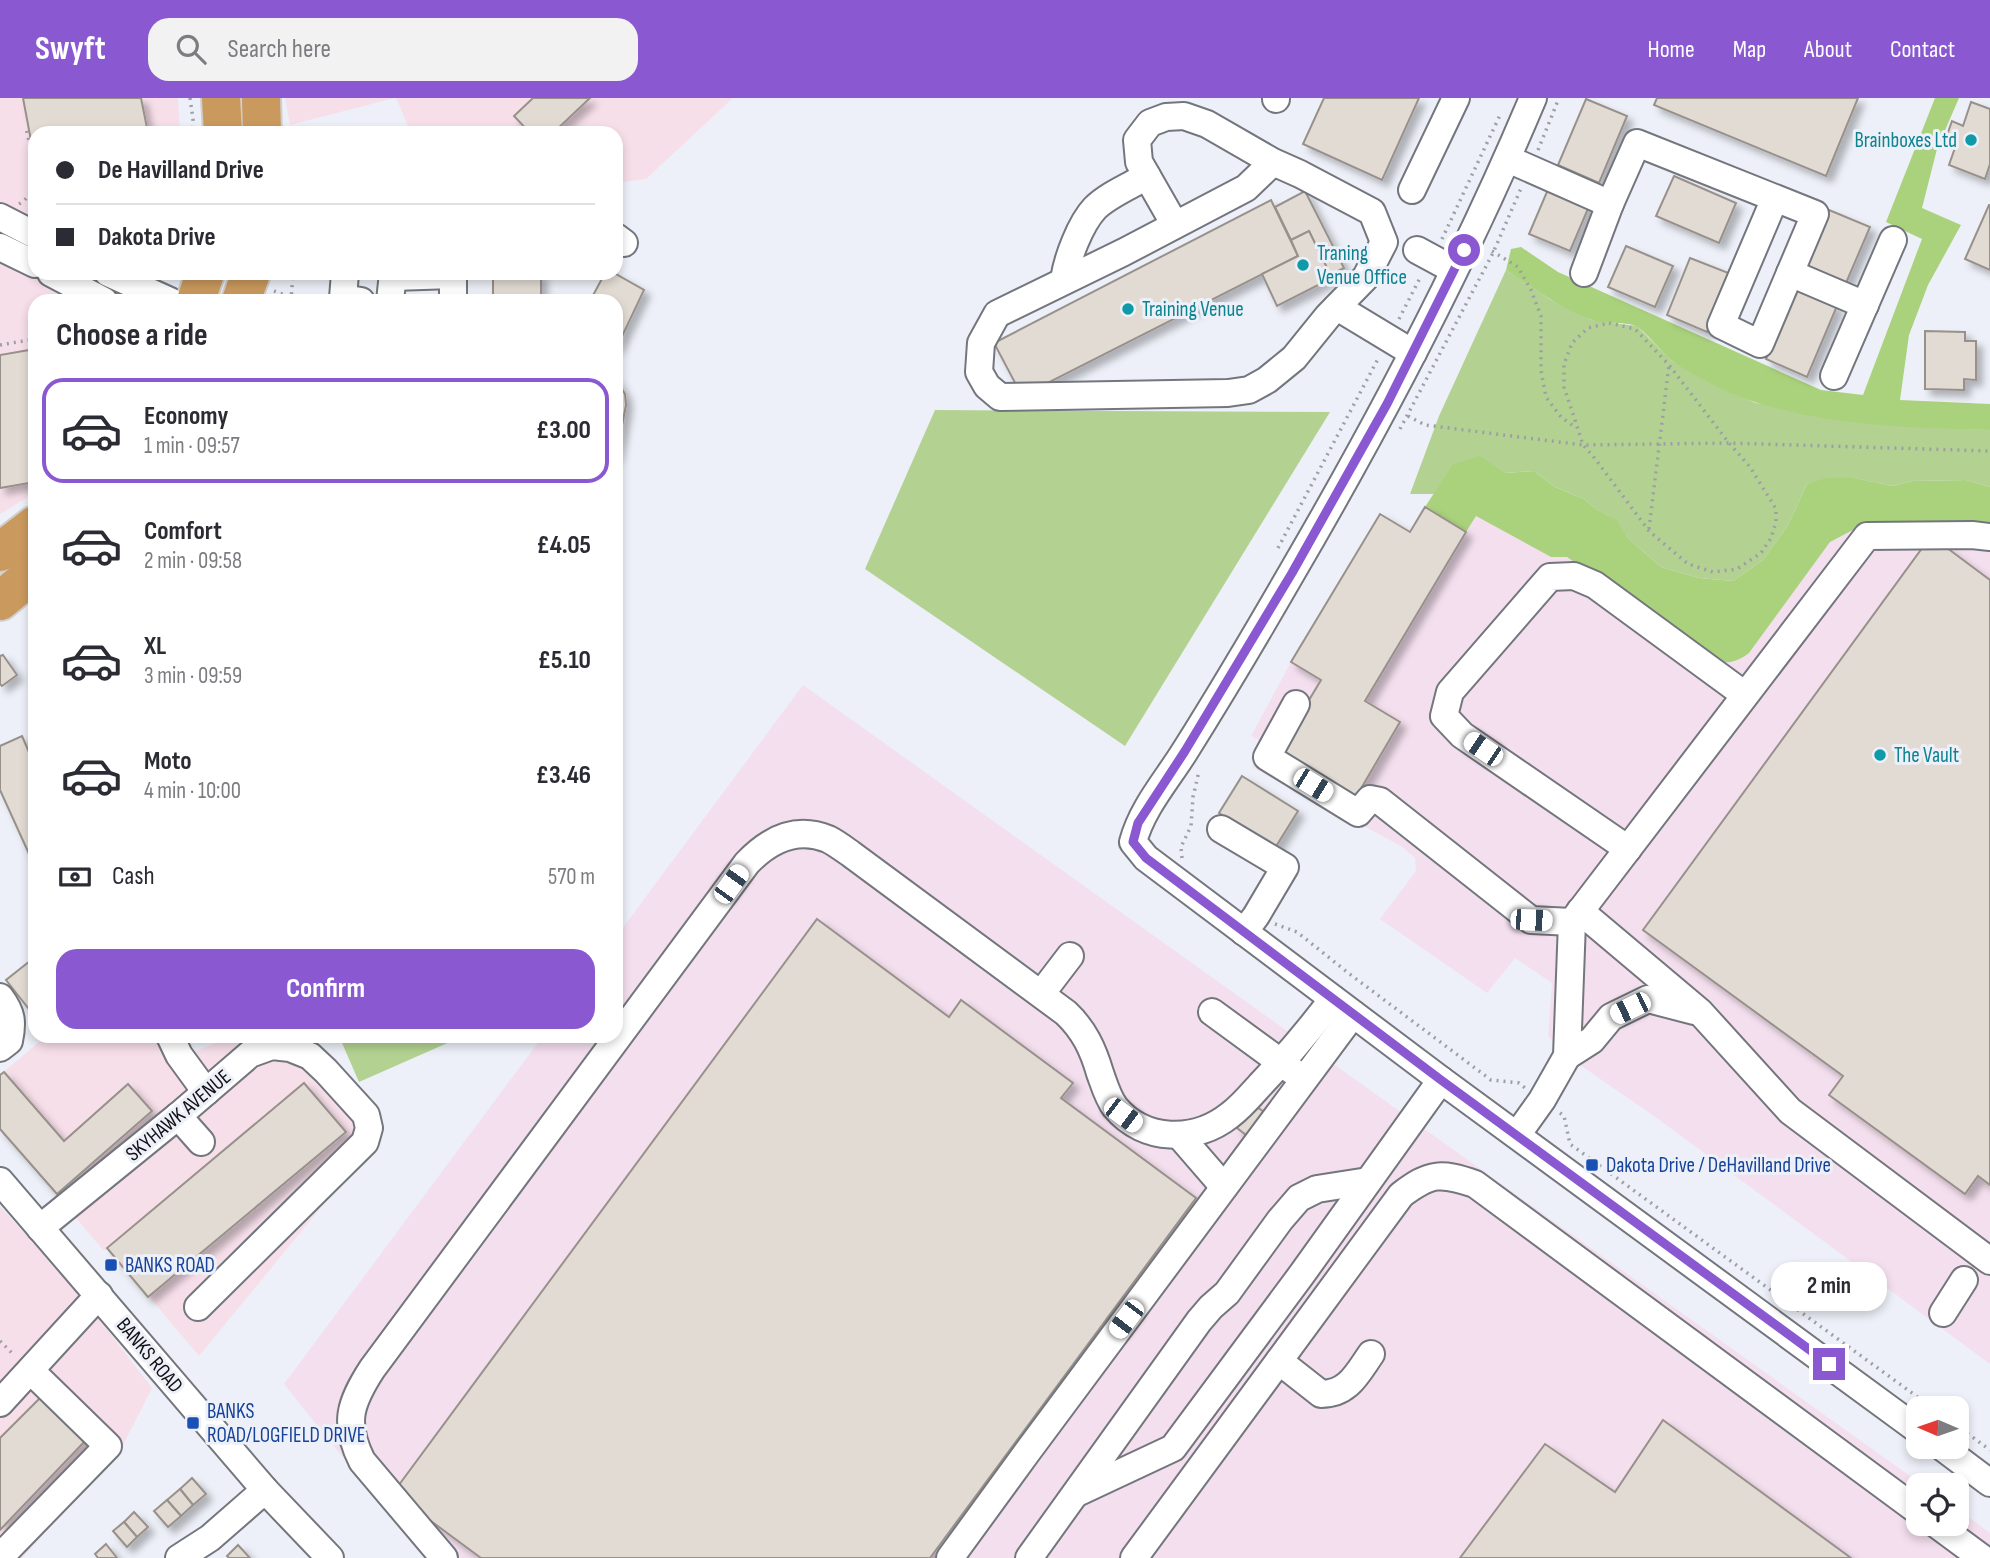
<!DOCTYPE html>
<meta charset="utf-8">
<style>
body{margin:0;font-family:"Sofia Sans Condensed",sans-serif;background:#f2f2f3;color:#2b2b33;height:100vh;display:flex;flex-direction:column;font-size:26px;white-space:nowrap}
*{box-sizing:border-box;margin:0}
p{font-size:23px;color:#7c7c81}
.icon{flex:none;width:38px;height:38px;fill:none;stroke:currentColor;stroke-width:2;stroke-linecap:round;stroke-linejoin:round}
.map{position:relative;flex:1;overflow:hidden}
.side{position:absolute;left:28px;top:196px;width:595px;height:749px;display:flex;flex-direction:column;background:#fff;border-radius:21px;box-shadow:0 4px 10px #0003}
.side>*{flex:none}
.guide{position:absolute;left:28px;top:28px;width:595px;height:154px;border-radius:21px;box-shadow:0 4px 10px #0003;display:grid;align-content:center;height:154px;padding:0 28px;background:#fff}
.needle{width:46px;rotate:272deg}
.fabs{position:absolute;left:1906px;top:1298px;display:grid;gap:14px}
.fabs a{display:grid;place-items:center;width:63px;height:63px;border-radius:14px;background:#fff;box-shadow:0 4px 10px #0003;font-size:35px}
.end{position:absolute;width:32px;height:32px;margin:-16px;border:9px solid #8a58d1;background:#fff;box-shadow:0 0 0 4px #fff}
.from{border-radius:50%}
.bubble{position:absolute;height:49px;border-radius:21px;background:#fff;box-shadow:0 4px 10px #0003;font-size:23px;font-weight:700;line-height:49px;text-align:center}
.car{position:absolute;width:21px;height:42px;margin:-21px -10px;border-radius:9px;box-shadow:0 0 5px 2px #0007;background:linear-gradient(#fff 24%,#345 0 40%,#fff 0 76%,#345 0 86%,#fff 0)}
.guide b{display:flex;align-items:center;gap:24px;height:66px;font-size:26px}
.guide b+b{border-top:2px solid #e1e1e2}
.guide i{width:18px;height:18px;background:#2b2b33}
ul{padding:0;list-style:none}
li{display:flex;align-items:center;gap:21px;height:105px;margin:0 14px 10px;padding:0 14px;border:4px solid transparent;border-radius:21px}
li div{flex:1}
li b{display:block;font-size:26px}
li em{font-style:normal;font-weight:700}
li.current{border-color:#8a58d1}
li>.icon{width:63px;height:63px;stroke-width:1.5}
h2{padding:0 28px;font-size:32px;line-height:84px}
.pay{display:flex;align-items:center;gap:18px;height:77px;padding:0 28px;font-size:26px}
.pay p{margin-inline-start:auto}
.primary-button{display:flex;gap:14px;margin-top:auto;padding:14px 28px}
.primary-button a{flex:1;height:80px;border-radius:21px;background:#8a58d1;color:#fff;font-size:28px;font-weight:700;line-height:80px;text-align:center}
header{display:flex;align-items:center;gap:42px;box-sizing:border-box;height:98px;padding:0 35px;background:#8a58d1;color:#fff}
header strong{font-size:33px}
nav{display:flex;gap:38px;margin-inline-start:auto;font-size:24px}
.search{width:490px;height:63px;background:#f2f2f3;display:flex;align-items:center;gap:18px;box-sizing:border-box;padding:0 24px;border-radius:21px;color:#7c7c81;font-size:26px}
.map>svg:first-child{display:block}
.commercial{fill:#f7dfea}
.industrial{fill:#f4dfee}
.green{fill:#b3d292}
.forest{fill:#aad27c}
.building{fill:#e2dbd4;stroke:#98918b;stroke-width:2;filter:url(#shadow)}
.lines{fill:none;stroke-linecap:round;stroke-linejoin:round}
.minor-casing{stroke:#73767d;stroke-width:30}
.highway-casing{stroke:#cfcfd0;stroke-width:42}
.path{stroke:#9d9fa5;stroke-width:3.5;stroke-dasharray:2 5;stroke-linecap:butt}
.minor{stroke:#fff;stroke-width:26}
.highway{stroke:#ca995d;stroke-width:38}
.route{stroke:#8a58d1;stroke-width:9}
.culture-dot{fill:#0f9aa8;stroke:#edf0f8;stroke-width:2.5}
.transit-dot{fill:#1a4fb4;stroke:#edf0f8;stroke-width:2.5}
.labels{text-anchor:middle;stroke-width:6;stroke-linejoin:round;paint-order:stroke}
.culture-label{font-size:21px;fill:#0d838f;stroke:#edf0f8;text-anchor:start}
.street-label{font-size:21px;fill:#101114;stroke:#edf0f8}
.transit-label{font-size:21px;fill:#164399;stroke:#edf0f8;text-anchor:start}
</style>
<header>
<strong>Swyft</strong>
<div class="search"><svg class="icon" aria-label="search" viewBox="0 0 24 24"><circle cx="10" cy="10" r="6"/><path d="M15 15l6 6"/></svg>Search here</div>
<nav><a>Home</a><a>Map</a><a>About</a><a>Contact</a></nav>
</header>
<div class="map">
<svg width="1990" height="1460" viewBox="0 0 1990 1460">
<defs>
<filter id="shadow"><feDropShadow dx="6" dy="6" stdDeviation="3.5" flood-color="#0004"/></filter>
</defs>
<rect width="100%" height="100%" fill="#edf0f8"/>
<g class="commercial">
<polygon points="0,0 178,0 180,35 35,35 35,175 154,175 144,203 35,203 35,395 0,416"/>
<polygon points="285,0 395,0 290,27"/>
<polygon points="396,0 733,0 646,81 616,85 616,35 411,35"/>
<polygon points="46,938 163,938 175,962 232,938 314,938 367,1047 360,1062 199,1258 108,1150 104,1153 0,1031 0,977"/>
<polygon points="0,1108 83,1200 152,1290 119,1355 22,1460 0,1460"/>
</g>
<g class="industrial">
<polygon points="1425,409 1466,434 1476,417 1551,459 1567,459 1714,563 1749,555 1830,444 1853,432 1881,428 1990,434 1990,1266 1654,1018 1567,958 1548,938 1552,885 1515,860 1487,895 1380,821 1416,773 1415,760 1401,748 1252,669 1264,645 1251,638 1291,564 1380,416 1409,434"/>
<polygon points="803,587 1924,1388 1918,1388 1918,1426 1956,1426 1957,1411 1990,1435 1990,1460 430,1460 382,1408 284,1286 543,938 616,938 616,839"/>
</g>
<g class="green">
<polygon points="1506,172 1551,202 1591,222 1637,228 1672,263 1716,288 1756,305 1938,330 1990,332 1990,389 1966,382 1913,383 1892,388 1849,379 1807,386 1788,427 1763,462 1733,483 1699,480 1661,469 1628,440 1616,422 1596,411 1584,401 1555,389 1534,373 1505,375 1440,389 1434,396 1410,396 1439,318"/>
<polygon points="935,312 1330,314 1125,648 865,471"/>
<polygon points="339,938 450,938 452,943 359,984"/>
</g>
<g class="forest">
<path d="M1935 0H1959L1937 51 1922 110 1961 127 1928 187 1909 237 1900 302 1990 306V332C1903 330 1796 327 1717 289 1702 281 1684 272 1671 262 1662 254 1645 233 1636 228 1624 223 1602 227 1589 221 1559 210 1532 189 1506 172L1511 151 1521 149 1558 174 1821 292 1863 297 1922 141 1886 124Z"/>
<path d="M1480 358 1505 375 1534 373 1555 389 1584 401 1596 411 1617 422 1628 440 1661 469 1699 480 1733 483 1763 462 1788 427 1807 386 1826 380 1850 379 1892 388 1913 383 1966 382 1990 389V434L1881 428 1853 432 1830 444 1749 555C1737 564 1729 566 1714 563L1567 459H1551L1476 418 1466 434 1425 409 1453 366Z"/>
</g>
<g class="building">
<polygon points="23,0 141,0 148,35 35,35 35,64"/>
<polygon points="533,0 590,0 553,35 530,35 514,18"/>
<polygon points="1324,0 1419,0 1382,82 1303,46"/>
<polygon points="1657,0 1858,0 1826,78 1654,7"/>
<polygon points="1586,1 1627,18 1599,85 1558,67"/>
<polygon points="1971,4 1990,11 1990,66 1985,81 1949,67 1957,44 1946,40 1952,23 1963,28"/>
<polygon points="1674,78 1736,105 1719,145 1656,118"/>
<polygon points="1549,89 1590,106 1570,153 1529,136"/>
<polygon points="1305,93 1344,170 1330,177 1309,133 1291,142 1275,109"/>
<polygon points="1271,102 1298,158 1022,298 994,245"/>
<polygon points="1989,107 1990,107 1990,172 1965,161"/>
<polygon points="1829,112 1870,129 1846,185 1806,168"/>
<polygon points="1309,133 1332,180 1277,208 1262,176 1298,158 1291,142"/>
<polygon points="1626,148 1673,168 1655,209 1608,189"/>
<polygon points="1690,160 1731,176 1707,234 1667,217"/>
<rect x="493" y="175" width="48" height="28"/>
<polygon points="605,175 614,175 644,192 616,251 616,203 590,203"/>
<polygon points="1796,190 1837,208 1807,279 1766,261"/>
<polygon points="1925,233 1965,234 1965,243 1976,243 1976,282 1964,281 1964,292 1925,291"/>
<polygon points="35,251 35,384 0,390 0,257"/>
<polygon points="616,281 625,296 626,307 616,359"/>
<polygon points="1425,409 1466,434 1365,603 1400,624 1356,699 1279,652 1321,582 1291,564 1380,416 1410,434"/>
<polygon points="1931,438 1990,482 1990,1087 1978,1078 1965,1096 1829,997 1843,978 1643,832"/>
<polygon points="3,557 17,577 2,588 0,586 0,558"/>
<polygon points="22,638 35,668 35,769 0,692 0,648"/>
<polygon points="1242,678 1298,713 1275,750 1219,715"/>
<polygon points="817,821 949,919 961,902 1073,985 1061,1000 1196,1100 930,1460 481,1460 393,1395"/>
<polygon points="35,859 35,913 32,915 6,882"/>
<polygon points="4,974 64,1043 128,986 152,1013 57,1096 0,1031 0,977"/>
<polygon points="304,985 346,1034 148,1199 107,1150"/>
<polygon points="1254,1007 1267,1016 1250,1040 1237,1030"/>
<polygon points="43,1297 87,1341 0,1432 0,1340"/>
<polygon points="1663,1322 1851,1460 1460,1460 1545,1346 1615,1394"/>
<polygon points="192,1380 206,1396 193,1407 180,1391"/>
<polygon points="180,1391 193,1407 181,1418 167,1402"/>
<polygon points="167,1402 181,1418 168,1429 154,1413"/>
<polygon points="134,1414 148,1429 137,1439 124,1424"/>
<polygon points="124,1424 137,1439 127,1449 113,1433"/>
<polygon points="106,1446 117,1460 98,1460 95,1456"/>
<polygon points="238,1447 250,1460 229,1460 227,1458"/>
</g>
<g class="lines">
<defs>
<g id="minor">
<path d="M1533 0C1464 164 1381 322 1291 476 1257 535 1222 594 1185 653 1167 682 1142 710 1133 744L1146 760 1441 982 1918 1332"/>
<polyline points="1276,1 1276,0"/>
<polyline points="1508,61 1610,106"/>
<polyline points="1412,92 1456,0"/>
<polyline points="0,119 35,137"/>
<polyline points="1175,127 1139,64 1137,42 1150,25 1166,19 1184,18 1207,26 1273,64 1300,76 1372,114 1384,144 1366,179 1328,218 1294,260 1267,282 1249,292 1228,295 1000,299 987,288 979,274 981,245 997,216 1124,154 1246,90 1273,64"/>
<polyline points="616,139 624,145"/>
<polyline points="0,149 35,166"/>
<polyline points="1417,152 1454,172"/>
<polyline points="51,175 104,203"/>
<polyline points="108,175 170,203"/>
<polyline points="345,175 343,200 361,203"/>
<polyline points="453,175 453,203"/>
<polyline points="1584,175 1610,106 1637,45 1815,116 1760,246 1721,227 1775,100"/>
<polyline points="1790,175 1865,207"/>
<polyline points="393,179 453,177"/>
<path d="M1064 182C1067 161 1080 126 1095 110 1108 97 1130 88 1147 78"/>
<polyline points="390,203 393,175"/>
<polyline points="1337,209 1413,255"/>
<polyline points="1834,278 1893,142"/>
<polyline points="1296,606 1267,659 1358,715 1370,701 1380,703 1531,822 1572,824"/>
<polyline points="1221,731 1285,769 1256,818 1244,834"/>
<polyline points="1628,751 1462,637 1444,618 1450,594 1550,479 1574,478 1595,487 1745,597"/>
<polyline points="1580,813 1700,914 1790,1013 1990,1163"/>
<polyline points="1041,896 1070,858"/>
<path d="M0 899C12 915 13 924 9 943L0 950"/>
<polyline points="1212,914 1294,974"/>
<polyline points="170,938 179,957 206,994"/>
<polyline points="1567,958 1592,942 1611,919 1648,901 1694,913"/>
<polyline points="178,1018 201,1044"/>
<polyline points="1179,1037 1224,1089"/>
<polyline points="1517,1037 1542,1002 1567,958 1572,824 1867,438 1972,437 1990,439"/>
<polyline points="0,1083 265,1392 330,1460"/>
<polyline points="40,1130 178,1018 250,956 272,948 290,950 310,958 326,973 366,1017 369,1030 365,1044 198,1209"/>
<polyline points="1943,1215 1964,1182"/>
<path d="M1279 1263 1321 1296C1348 1296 1357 1276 1371 1256"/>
<polyline points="0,1305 99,1197"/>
<polyline points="1942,1349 1990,1385"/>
<polyline points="1077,1395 1173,1350 1302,1176 1441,982"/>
<polyline points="1936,1426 1982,1460"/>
<polyline points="0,1459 108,1348 31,1273"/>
<polyline points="179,1460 210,1440 265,1392"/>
<path d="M444 1460 362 1363C343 1325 350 1305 372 1271L747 765C769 742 796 728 828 741 836 745 844 751 851 756L1066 915C1084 932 1093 951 1100 975 1104 986 1108 1000 1115 1009 1144 1044 1195 1045 1230 1017 1241 1009 1251 997 1260 987 1286 960 1310 931 1333 901"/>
<polyline points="950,1460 1028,1353 1353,916"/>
<polyline points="1029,1460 1199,1223 1211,1209 1227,1195 1280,1122 1299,1100 1317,1091 1368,1083"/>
<path d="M1134 1460 1401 1097C1430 1075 1440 1074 1475 1086L1918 1413"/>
</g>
<g id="highway">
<polyline points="221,0 223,35"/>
<polyline points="261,0 262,35"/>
<polyline points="196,203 205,175"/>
<polyline points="241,203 251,175"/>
<polyline points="0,454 35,427"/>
<polyline points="0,503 35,474"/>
</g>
</defs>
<use href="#minor" class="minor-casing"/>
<use href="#highway" class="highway-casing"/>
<g class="path">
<polyline points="190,0 193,21 192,35"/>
<polyline points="1538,52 1559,0"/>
<path d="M19 106C45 91 31 54 26 30"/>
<polyline points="1442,141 1501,15"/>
<polyline points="1492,153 1518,169 1531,192 1541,218 1541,273 1546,299 1561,319 1575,329"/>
<polyline points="274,193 291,199"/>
<polyline points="291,203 293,175"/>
<polyline points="1399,221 1421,178"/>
<polygon points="1609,225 1635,231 1669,267 1729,345 1750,369 1776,411 1776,424 1771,440 1761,455 1737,471 1713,474 1688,466 1649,433 1593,358 1583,347 1574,319 1564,289 1564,266 1572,245 1588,230"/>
<polyline points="0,247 35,241"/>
<polyline points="1408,318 1425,327 1583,347 1729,345 1990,353"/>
<polyline points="1400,331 1493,155 1522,88"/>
<polyline points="1649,431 1669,267"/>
<polyline points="1278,450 1379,259"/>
<polyline points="1182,760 1181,749 1191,728 1193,699 1199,673"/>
<polyline points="1275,826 1297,834 1347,874 1491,982 1519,985 1525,990"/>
<polyline points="1560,1015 1564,1018 1570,1046 1934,1311"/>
<polyline points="0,1243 14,1257"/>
<polyline points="1956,1327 1990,1352"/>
</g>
<use href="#minor" class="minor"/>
<use href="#highway" class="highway"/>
</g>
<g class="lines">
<polyline class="route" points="1464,152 1387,306 1292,475 1185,653 1138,725 1133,744 1146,760 1441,982 1829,1266"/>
</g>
<g class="culture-dot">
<circle cx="1971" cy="42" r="7"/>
<circle cx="1303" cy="167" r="7"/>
<circle cx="1128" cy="211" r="7"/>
<circle cx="1880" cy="657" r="7"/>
</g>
<g class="transit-dot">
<rect x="1585" y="1060" width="14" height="14" rx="3.5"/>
<rect x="104" y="1160" width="14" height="14" rx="3.5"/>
<rect x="186" y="1318" width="14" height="14" rx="3.5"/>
</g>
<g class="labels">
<g class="culture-label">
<text x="1957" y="49" text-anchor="end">Brainboxes Ltd</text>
<text x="1317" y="162">Traning<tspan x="1317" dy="24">Venue Office</tspan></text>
<text x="1142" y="218">Training Venue</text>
<text x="1894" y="664">The Vault</text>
</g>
<g class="street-label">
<text transform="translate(178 1017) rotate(-40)" y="7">SKYHAWK AVENUE</text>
<text transform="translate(150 1257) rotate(50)" y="7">BANKS ROAD</text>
</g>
<g class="transit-label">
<text x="1606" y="1074">Dakota Drive / DeHavilland Drive</text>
<text x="125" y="1174">BANKS ROAD</text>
<text x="207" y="1320">BANKS<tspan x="207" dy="24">ROAD/LOGFIELD DRIVE</tspan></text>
</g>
</g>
</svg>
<div class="fabs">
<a><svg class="needle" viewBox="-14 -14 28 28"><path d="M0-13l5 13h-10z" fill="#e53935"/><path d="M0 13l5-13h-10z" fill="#7c7c81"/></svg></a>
<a><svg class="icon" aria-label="locate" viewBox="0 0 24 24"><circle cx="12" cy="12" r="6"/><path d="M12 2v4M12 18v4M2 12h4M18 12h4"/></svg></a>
</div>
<i class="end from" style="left:1464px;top:152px"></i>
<i class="end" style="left:1829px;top:1266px"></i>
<div class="bubble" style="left:1771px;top:1164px;width:116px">2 min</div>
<i class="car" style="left:1483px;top:651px;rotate:304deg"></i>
<i class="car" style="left:1313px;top:687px;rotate:122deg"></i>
<i class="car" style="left:731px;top:786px;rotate:36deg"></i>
<i class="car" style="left:1531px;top:822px;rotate:92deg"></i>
<i class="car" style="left:1630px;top:910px;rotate:244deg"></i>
<i class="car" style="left:1123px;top:1017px;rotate:127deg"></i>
<i class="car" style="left:1126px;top:1221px;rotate:217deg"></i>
<div class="guide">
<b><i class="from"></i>De Havilland Drive</b>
<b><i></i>Dakota Drive</b>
</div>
<section class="side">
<h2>Choose a ride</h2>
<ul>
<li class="current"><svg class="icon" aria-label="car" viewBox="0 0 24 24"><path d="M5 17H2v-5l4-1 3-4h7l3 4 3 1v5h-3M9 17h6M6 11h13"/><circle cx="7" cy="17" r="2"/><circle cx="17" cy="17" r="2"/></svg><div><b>Economy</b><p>1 min · 09:57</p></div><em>£3.00</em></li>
<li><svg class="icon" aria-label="car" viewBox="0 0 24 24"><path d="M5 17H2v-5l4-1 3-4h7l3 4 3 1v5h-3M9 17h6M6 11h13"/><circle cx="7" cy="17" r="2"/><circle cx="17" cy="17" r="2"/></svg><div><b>Comfort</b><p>2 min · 09:58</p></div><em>£4.05</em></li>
<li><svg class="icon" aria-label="car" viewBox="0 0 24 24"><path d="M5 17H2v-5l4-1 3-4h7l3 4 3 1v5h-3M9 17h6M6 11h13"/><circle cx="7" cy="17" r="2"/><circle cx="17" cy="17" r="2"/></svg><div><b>XL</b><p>3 min · 09:59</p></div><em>£5.10</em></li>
<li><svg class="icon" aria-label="car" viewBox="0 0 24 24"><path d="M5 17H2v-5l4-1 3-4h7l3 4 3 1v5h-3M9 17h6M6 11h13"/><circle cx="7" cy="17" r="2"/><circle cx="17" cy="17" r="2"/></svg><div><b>Moto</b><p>4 min · 10:00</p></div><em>£3.46</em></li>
</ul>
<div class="pay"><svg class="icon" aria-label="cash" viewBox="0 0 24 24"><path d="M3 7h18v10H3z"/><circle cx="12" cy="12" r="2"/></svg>Cash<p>570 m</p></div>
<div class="primary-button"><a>Confirm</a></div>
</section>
</div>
